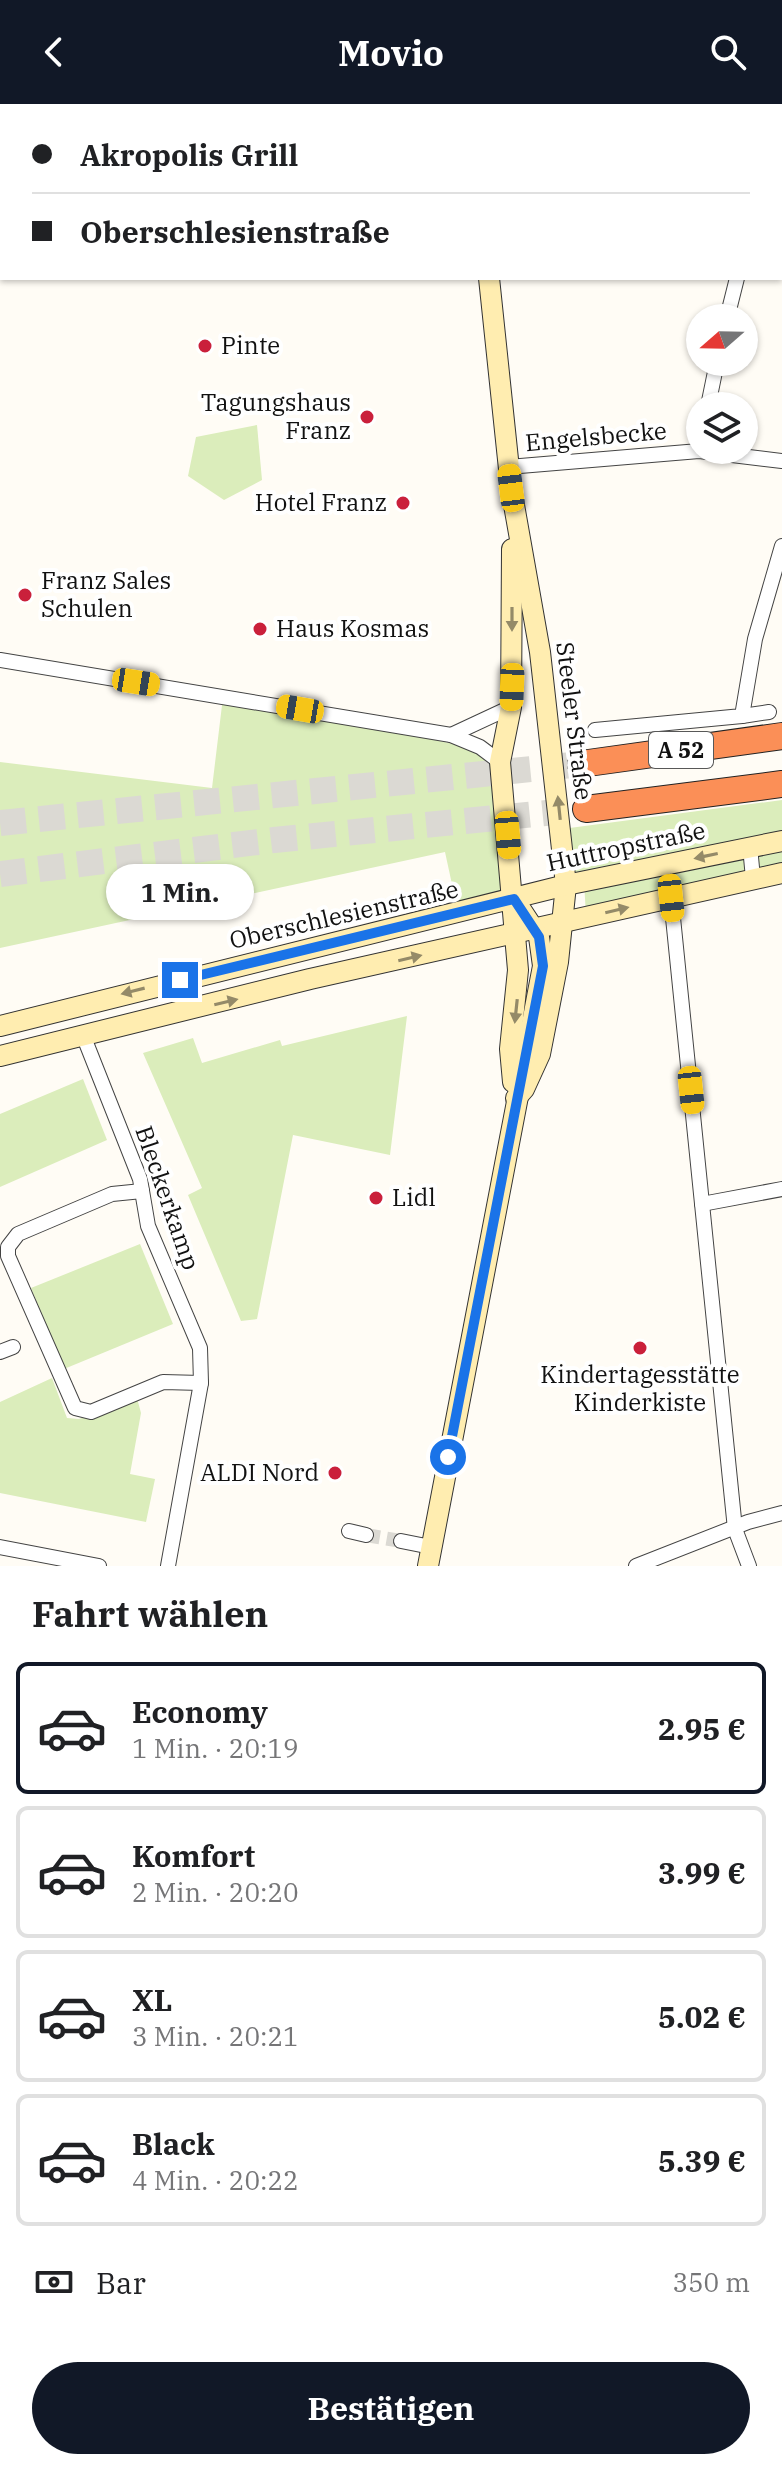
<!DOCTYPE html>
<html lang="de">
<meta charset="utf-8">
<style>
body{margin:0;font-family:"IBM Plex Serif",serif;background:#f2f2f2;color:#202124;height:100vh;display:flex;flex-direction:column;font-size:30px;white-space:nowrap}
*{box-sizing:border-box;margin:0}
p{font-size:26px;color:#757577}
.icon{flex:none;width:44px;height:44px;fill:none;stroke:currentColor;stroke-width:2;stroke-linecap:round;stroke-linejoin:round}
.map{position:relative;height:1462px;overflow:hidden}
.panel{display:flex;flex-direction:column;background:#fff;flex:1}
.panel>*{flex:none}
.banner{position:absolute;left:0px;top:0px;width:782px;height:176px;box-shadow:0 2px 6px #0004;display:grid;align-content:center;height:176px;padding:0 32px;background:#fff}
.needle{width:52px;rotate:250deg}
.fabs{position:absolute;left:686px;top:200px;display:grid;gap:16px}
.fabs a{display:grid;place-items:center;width:72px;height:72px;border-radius:50%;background:#fff;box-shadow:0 2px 6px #0004;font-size:40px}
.end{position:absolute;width:36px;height:36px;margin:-18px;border:10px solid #1a73e8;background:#fff;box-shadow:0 0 0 4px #fff}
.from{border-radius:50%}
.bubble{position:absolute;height:56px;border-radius:28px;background:#fff;box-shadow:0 2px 6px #0004;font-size:26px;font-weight:800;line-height:56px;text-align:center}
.car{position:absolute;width:24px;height:48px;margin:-24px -12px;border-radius:10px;box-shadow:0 0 6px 2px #0007;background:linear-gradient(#f5c518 24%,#345 0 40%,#f5c518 0 76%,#345 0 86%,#f5c518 0)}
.banner b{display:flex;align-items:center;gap:28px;height:76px;font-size:30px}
.banner b+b{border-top:2px solid #e0e0e0}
.banner i{width:20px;height:20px;background:#202124}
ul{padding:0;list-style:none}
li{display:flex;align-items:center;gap:24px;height:132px;margin:0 16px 12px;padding:0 16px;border:4px solid #e0e0e0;border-radius:12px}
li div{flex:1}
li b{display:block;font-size:30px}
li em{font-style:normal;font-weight:800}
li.selected{border-color:#111827}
li>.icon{width:72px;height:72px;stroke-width:1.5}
h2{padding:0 32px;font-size:36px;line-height:96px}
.pay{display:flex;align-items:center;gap:20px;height:88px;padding:0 32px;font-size:30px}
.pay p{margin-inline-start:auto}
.primary-button{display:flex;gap:16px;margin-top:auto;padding:16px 32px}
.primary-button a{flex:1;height:92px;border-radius:48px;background:#111827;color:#fff;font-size:32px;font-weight:800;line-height:92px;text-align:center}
header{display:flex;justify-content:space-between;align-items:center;height:104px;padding:0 32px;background:#111827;color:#fff;font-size:36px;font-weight:800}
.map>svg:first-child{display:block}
.green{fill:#dbedbb}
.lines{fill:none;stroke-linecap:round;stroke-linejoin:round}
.minor-tunnel{stroke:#dbd9d3;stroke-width:14;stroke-dasharray:14 7;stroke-linecap:butt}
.motorway-tunnel{stroke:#dbd9d3;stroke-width:26;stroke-dasharray:26 13;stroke-linecap:butt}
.minor-casing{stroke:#444;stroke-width:16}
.secondary-casing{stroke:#333;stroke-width:22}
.motorway-casing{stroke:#222;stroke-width:28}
.minor{stroke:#fff;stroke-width:14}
.secondary{stroke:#ffedb0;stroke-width:20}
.motorway{stroke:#fb8f57;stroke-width:26}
.oneway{fill:#948a68}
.route{stroke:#1a73e8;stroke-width:10}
.poi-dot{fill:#ca203b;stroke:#fff;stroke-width:3}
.labels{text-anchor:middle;stroke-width:8;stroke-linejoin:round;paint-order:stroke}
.shield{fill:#fff;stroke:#585858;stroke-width:2}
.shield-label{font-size:22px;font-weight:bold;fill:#111}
.poi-label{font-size:24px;fill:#111;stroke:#fff;text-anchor:start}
.street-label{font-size:24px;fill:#111;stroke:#fff}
</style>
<header><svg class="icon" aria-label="back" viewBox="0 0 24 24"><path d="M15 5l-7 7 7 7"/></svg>Movio<svg class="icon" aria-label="search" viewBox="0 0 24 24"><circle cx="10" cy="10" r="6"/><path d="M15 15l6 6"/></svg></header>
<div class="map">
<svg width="782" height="1462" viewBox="0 0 782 1462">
<rect width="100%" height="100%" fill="#fffcf5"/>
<g class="green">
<polygon points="257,321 262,376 224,396 188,372 196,333"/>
<polygon points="223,593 489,647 512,794 458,808 445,748 0,844 0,658 212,684"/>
<polygon points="782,696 782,768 586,812 584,777 568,780 562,725"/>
<polygon points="407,912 390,1051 293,1031 257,1215 241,1217 188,1091 202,1084 143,949 193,934 202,959 280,936 282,942"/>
<polygon points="83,975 107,1036 0,1083 0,1010"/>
<polygon points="140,1140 173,1220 64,1265 31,1184"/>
<polygon points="52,1274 67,1314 79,1315 137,1294 141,1309 130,1370 155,1375 146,1418 0,1389 0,1298"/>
</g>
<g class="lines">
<polyline class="minor-tunnel" points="366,1431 401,1437"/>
<g class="motorway-tunnel">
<polyline points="0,719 581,660"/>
<polyline points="0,770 274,736 586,705"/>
</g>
<defs>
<g id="minor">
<polyline points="780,20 782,14"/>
<polyline points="727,214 737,174"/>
<polyline points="708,302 717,258"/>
<polyline points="508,363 699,347 782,357"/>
<polyline points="0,556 451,631 480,643 500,658"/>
<polyline points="742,612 769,608"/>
<polyline points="595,626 742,612 755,535 782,442"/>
<polyline points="451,631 511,603"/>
<polyline points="750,743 753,774"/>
<polyline points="671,794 735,1425 749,1462"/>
<polyline points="83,931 140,1075 148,1122 200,1244 201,1279 168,1462"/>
<polyline points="142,1087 112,1090 18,1130 8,1143 8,1152 75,1304 91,1308 163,1278 201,1279"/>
<polyline points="702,1100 782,1085"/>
<polyline points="0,1248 13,1243"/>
<polyline points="349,1427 366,1431"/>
<polyline points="401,1437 431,1443"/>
<polyline points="0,1443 99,1462"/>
<polyline points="636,1462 748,1418 782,1409"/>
</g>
<g id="secondary">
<polyline points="470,0 470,2"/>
<polyline points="489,174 511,384 540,548 566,781 558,858 540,950 524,985 516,994"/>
<polyline points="512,445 511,603 500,658 518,866 510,945 513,978"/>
<polyline points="0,922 566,781 782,737"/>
<polyline points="0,952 310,875 782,769"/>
<polyline points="428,1462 543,862 539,833 514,795"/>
</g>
<g id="motorway">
<polyline points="581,660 782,632"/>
<polyline points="586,705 782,680"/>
</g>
</defs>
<use href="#minor" class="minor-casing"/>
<use href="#secondary" class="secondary-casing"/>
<use href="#motorway" class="motorway-casing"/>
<use href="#minor" class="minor"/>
<use href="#secondary" class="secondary"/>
<use href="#motorway" class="motorway"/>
</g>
<defs><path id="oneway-solid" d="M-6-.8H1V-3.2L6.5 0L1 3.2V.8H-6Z" transform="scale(2)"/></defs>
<g class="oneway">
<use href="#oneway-solid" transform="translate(512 515) rotate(90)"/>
<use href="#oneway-solid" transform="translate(559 704) rotate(-96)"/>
<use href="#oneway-solid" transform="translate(706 752) rotate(168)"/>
<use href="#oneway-solid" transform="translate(617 806) rotate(-13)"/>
<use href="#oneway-solid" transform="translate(410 854) rotate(-13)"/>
<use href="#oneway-solid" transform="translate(133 887) rotate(166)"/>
<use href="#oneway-solid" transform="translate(226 898) rotate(-13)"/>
<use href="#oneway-solid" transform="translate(516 907) rotate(96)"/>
</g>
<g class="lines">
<polyline class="route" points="180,876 514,795 539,833 543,862 448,1353"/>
</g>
<g class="poi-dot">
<circle cx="205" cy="242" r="8"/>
<circle cx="367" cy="313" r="8"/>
<circle cx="403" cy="399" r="8"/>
<circle cx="25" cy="491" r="8"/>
<circle cx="260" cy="525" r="8"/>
<circle cx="376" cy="1094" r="8"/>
<circle cx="640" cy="1244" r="8"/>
<circle cx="335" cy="1369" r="8"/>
</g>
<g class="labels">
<rect class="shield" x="649" y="628" width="64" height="36" rx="6"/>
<g class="shield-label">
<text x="681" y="654">A 52</text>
</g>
<g class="poi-label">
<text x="221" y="250">Pinte</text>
<text x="351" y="307" text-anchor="end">Tagungshaus<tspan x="351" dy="28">Franz</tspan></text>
<text x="387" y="407" text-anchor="end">Hotel Franz</text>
<text x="41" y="485">Franz Sales<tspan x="41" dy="28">Schulen</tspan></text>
<text x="276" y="533">Haus Kosmas</text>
<text x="392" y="1102">Lidl</text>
<text x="640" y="1279" text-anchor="middle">Kindertagesstätte<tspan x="640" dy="28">Kinderkiste</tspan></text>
<text x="319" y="1377" text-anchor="end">ALDI Nord</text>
</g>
<g class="street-label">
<text transform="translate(596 333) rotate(-5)" y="8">Engelsbecke</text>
<text transform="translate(574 617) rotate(83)" y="8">Steeler Straße</text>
<text transform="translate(626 743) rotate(-12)" y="8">Huttropstraße</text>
<text transform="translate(344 811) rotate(-13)" y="8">Oberschlesienstraße</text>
<text transform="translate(167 1094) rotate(71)" y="8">Bleckerkamp</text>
</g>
</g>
</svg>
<div class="fabs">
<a><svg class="needle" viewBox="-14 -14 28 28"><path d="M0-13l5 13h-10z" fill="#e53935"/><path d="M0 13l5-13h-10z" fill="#757577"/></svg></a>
<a><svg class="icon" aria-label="layers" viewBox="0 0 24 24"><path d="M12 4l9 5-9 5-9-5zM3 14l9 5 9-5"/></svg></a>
</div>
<i class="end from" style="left:448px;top:1353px"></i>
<i class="end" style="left:180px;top:876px"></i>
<div class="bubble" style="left:106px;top:760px;width:148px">1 Min.</div>
<i class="car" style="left:511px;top:384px;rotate:353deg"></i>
<i class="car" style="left:136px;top:578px;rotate:99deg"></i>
<i class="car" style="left:512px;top:583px;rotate:182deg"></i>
<i class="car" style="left:300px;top:605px;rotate:280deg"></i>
<i class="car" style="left:508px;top:731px;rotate:175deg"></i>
<i class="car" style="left:671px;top:794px;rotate:174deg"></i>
<i class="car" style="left:691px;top:986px;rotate:174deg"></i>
<div class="banner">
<b><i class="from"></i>Akropolis Grill</b>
<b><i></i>Oberschlesienstraße</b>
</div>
</div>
<section class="panel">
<h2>Fahrt wählen</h2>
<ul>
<li class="selected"><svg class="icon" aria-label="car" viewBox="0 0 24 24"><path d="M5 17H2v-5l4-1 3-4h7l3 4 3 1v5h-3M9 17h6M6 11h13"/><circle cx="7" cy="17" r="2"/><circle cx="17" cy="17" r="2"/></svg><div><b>Economy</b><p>1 Min. · 20:19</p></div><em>2.95 €</em></li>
<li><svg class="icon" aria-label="car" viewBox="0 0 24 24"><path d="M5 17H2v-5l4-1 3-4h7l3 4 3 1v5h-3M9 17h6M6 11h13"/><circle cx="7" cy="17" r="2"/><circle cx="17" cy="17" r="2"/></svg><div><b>Komfort</b><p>2 Min. · 20:20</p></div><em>3.99 €</em></li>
<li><svg class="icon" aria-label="car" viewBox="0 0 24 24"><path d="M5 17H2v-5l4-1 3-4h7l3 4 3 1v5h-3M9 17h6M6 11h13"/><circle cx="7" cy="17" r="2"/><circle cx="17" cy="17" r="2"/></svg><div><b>XL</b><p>3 Min. · 20:21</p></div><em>5.02 €</em></li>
<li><svg class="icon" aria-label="car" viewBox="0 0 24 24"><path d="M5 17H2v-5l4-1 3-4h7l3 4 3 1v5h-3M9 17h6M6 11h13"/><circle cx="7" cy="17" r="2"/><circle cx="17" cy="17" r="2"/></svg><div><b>Black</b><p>4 Min. · 20:22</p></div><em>5.39 €</em></li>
</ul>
<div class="pay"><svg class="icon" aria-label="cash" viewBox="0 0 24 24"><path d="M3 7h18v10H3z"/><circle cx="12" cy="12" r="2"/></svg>Bar<p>350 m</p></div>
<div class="primary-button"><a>Bestätigen</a></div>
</section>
